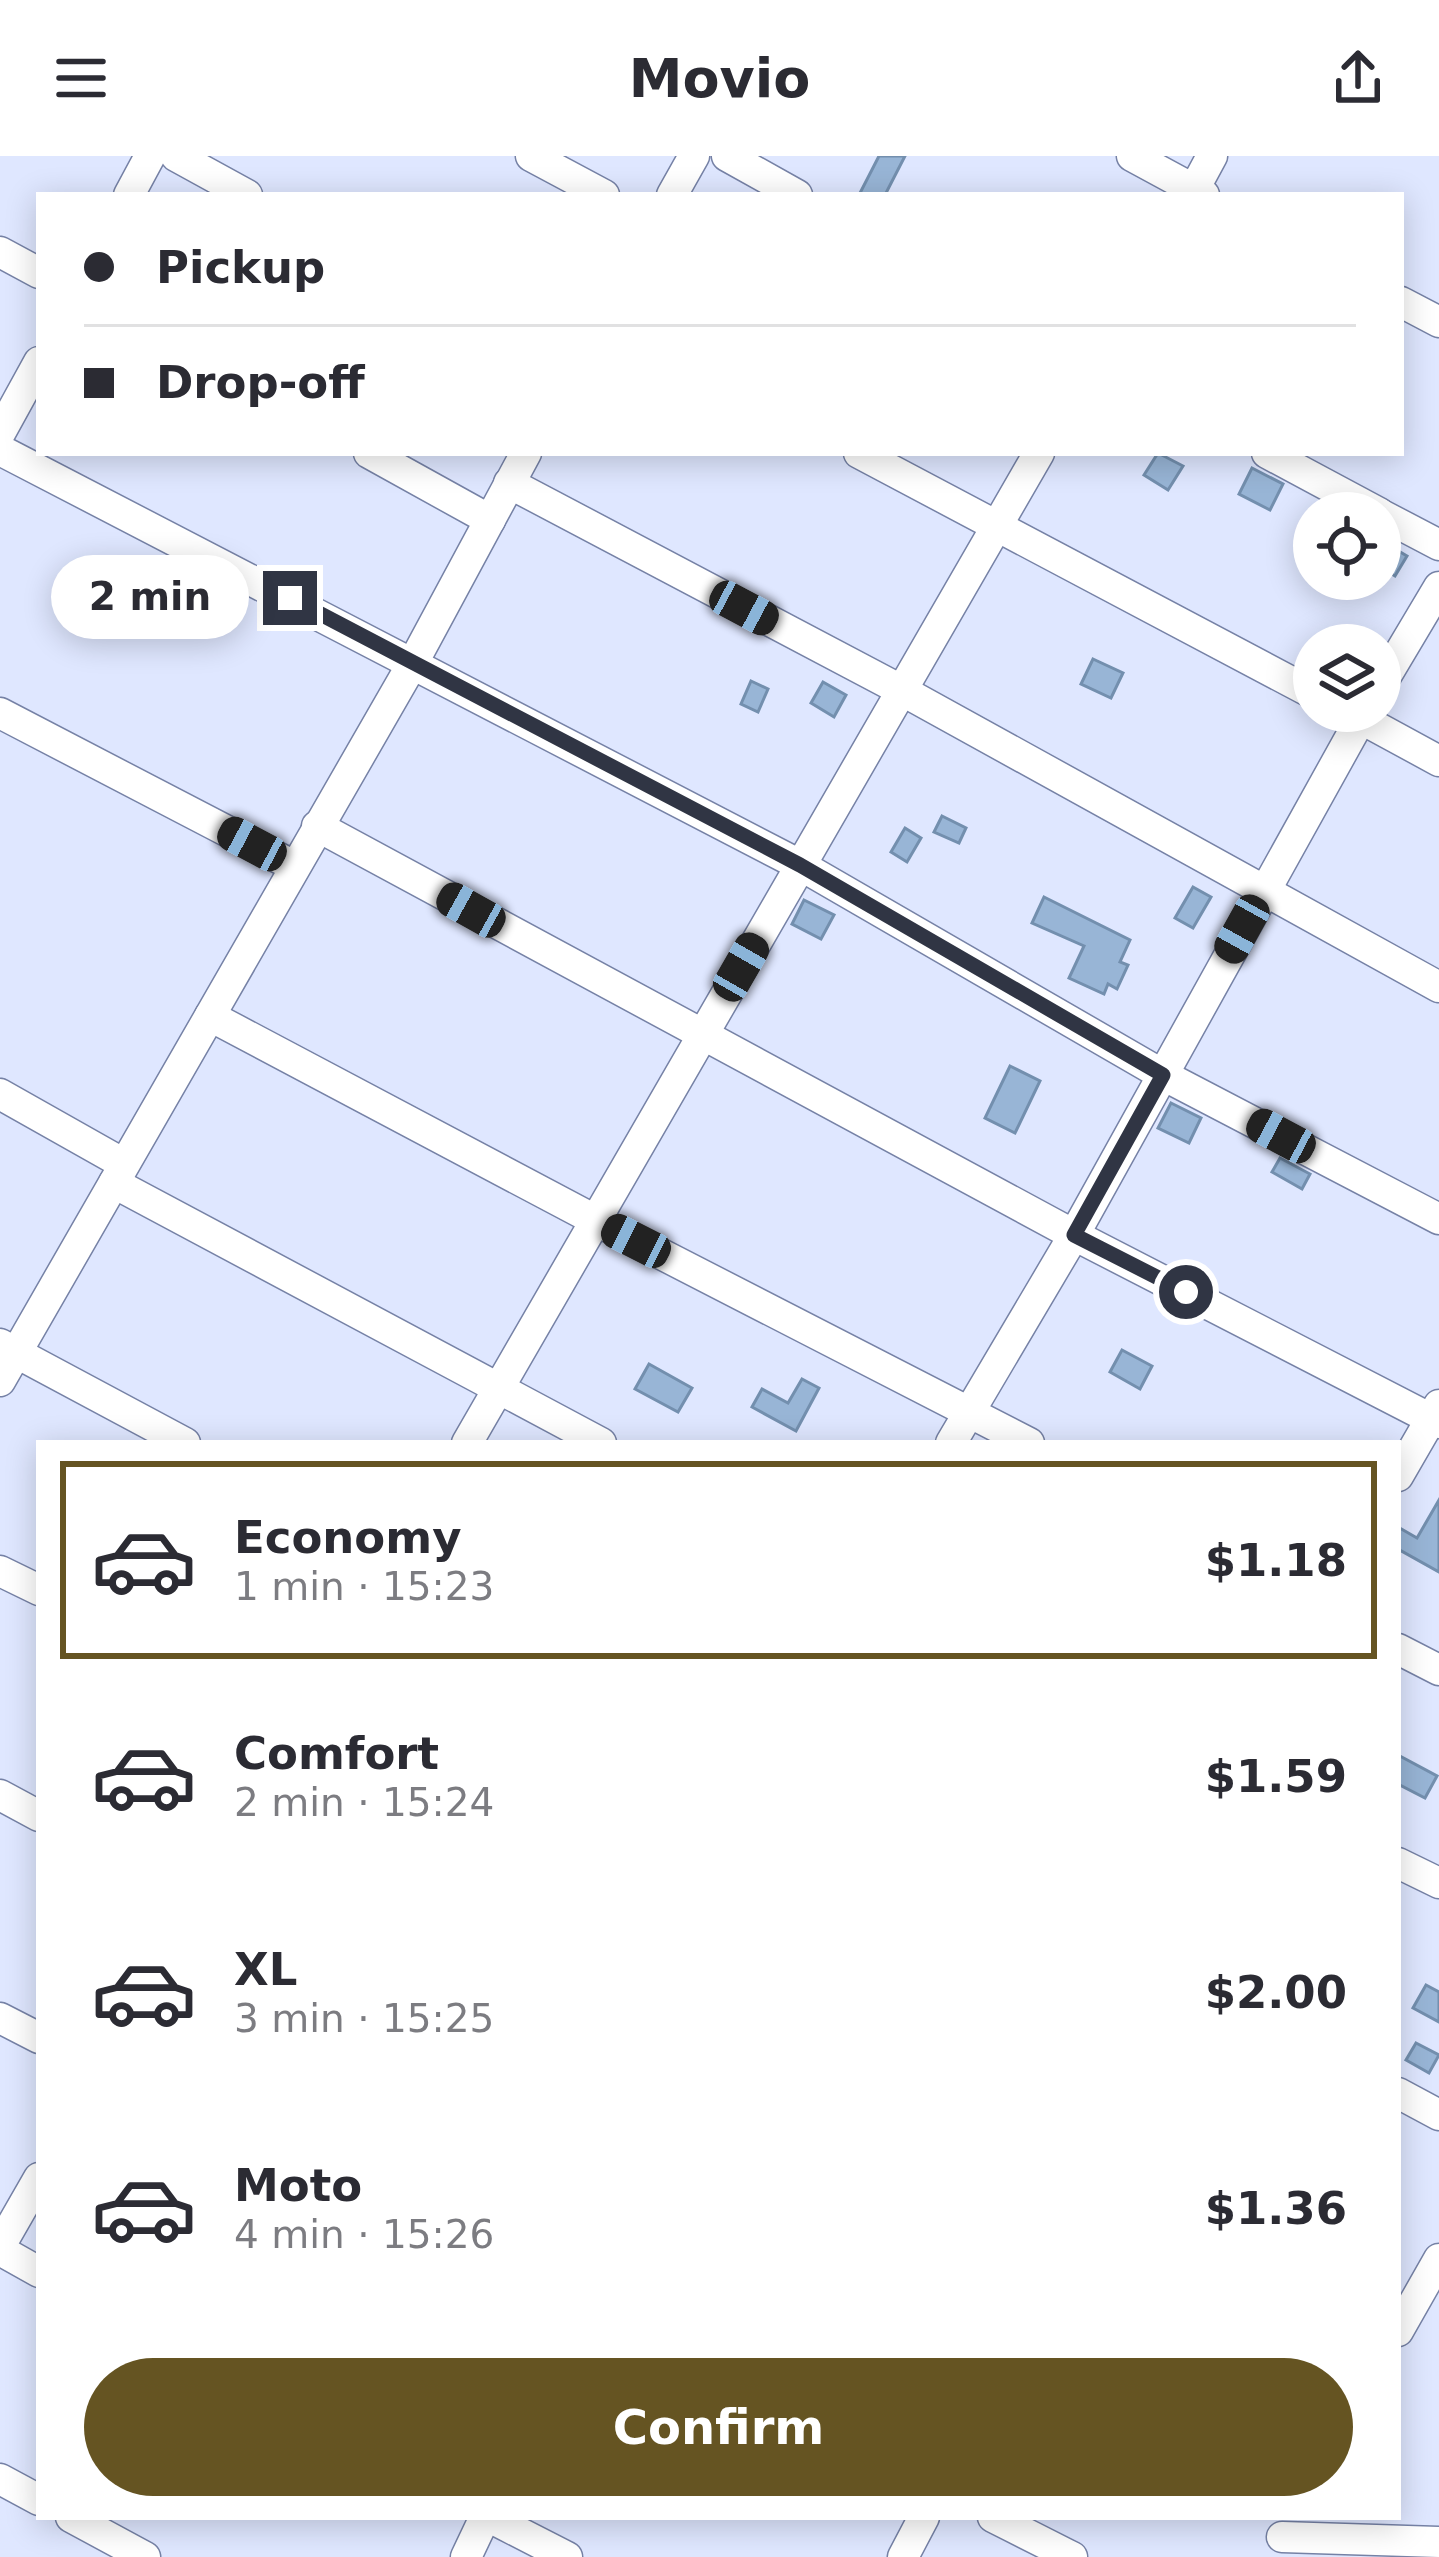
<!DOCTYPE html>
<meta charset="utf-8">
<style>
body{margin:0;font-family:"DejaVu Sans",sans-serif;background:#f2f2f3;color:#2b2b33;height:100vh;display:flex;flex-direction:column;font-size:45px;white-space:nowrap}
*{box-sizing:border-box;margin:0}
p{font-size:39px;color:#7c7c81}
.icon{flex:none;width:66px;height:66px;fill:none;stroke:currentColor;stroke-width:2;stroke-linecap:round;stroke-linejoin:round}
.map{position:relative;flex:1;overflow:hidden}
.side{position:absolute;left:36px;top:1284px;width:1365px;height:1080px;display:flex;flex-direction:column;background:#fff;border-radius:0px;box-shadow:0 6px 30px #0003}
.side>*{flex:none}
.hud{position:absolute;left:36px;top:36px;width:1368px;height:264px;border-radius:0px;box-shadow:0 6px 30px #0003;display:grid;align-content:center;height:264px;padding:0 48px;background:#fff}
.tools{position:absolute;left:1293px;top:336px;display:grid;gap:24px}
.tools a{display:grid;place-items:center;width:108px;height:108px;border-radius:50%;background:#fff;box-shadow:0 6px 30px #0003;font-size:60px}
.end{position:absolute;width:54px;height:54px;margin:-27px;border:15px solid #303544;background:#fff;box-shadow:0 0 0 6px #fff}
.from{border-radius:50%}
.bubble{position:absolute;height:84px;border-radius:42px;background:#fff;box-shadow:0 6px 30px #0003;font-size:39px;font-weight:800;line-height:84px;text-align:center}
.car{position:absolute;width:36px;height:72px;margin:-36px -18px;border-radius:15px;box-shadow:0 0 9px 3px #0007;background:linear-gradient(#222 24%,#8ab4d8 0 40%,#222 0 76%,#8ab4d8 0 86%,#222 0)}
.hud b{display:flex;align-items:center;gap:42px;height:114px;font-size:45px}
.hud b+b{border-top:3px solid #e1e1e2}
.hud i{width:30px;height:30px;background:#2b2b33}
ul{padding:21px 0 0;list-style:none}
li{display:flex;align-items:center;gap:36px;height:198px;margin:0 24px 18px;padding:0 24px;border:6px solid transparent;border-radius:0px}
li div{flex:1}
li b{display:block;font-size:45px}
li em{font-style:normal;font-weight:800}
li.active{border-color:#655422}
li>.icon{width:108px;height:108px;stroke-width:1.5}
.action{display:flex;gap:24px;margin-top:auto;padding:24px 48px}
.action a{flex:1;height:138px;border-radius:72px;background:#655422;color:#fff;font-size:48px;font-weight:800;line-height:138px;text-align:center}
header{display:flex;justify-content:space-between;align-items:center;height:156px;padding:0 48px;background:#fff;font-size:54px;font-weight:800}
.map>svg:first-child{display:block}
.building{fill:#98b5d6;stroke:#738fae;stroke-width:3}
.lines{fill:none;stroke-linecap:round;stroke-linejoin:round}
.minor-casing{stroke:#7682a6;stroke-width:33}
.minor{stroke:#fff;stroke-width:30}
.route{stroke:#303544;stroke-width:15}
</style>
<header><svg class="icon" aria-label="menu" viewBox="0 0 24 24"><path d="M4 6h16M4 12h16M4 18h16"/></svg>Movio<svg class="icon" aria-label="share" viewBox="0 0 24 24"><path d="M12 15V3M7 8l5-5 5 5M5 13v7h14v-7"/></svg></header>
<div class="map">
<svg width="1439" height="2401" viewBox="0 0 1439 2401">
<rect width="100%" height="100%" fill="#dfe7ff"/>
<g class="building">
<polygon points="879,0 905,0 885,39 859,39"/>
<polygon points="1158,297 1183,310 1168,334 1144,319"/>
<polygon points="1252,312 1283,328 1270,354 1239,338"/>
<polygon points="1380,384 1407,400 1395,420 1380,411"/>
<polygon points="1093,503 1123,517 1111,542 1081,528"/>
<polygon points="751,525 768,533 758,556 741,548"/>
<polygon points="823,526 846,539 834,561 811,547"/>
<polygon points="942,660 966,672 959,687 934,676"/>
<polygon points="905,672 921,682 907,706 891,696"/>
<polygon points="1193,731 1211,741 1193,772 1175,762"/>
<polygon points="1044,741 1130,784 1120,806 1128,809 1117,833 1108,828 1104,838 1069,822 1084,790 1032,767"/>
<polygon points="804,744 834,759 821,783 792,768"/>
<polygon points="1010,910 1040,925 1015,977 985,962"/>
<polygon points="1171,947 1201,962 1189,987 1158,972"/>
<polygon points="1280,1002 1310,1018 1302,1033 1272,1016"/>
<polygon points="1122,1194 1152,1210 1140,1233 1110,1216"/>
<polygon points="649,1208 692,1232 678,1256 635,1233"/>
<polygon points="802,1223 819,1232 796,1275 752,1251 762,1233 788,1247"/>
<polygon points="1439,1344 1439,1416 1398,1393 1398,1371 1417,1382"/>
<polygon points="1398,1599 1437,1620 1425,1642 1398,1628"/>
<polygon points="1426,1829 1439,1836 1439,1866 1413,1852"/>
<polygon points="1416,1887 1439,1899 1429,1917 1406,1904"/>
</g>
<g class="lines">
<defs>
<g id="minor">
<polyline points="176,0 247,39"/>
<polyline points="531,0 604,39"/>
<polyline points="727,0 797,39"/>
<polyline points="1132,0 1204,39"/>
<polyline points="129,39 150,0"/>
<polyline points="672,39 694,0"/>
<polyline points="1191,39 1212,0"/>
<polyline points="0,96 39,117"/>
<polyline points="1401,146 1439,166"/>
<polyline points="0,277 39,206"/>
<polyline points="0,294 800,709 1163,919 1439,1063"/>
<polyline points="369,297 490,364"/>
<polyline points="859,297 1314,538"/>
<polyline points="1267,297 1379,357"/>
<polyline points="509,327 901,534 1439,831"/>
<polyline points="1380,358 1439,389"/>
<polyline points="1380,530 1439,431"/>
<polyline points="1347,555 1439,605"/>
<polyline points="0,557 294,710"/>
<polyline points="317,670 1074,1079 1439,1267"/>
<polyline points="210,860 595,1064 1029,1287"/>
<polyline points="0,938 124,1008"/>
<polyline points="114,1027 601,1287"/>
<polyline points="0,1188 185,1287"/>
<polyline points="0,1225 414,505 526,297"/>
<polyline points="467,1287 1039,297"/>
<polyline points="951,1287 1074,1079 1365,555"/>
<polyline points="1398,1320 1439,1249"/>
<polyline points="0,1415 39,1434"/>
<polyline points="1398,1493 1439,1514"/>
<polyline points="0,1639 39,1660"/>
<polyline points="1398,1707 1439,1727"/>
<polyline points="0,1862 39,1882"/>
<polyline points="1398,1937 1439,1959"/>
<polyline points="0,2090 39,2022"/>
<polyline points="0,2094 39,2116"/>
<polyline points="1398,2175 1439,2103"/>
<polyline points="0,2323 39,2344"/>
<polyline points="71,2361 145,2401"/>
<polyline points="489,2361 567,2401"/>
<polyline points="993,2361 1072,2401"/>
<polyline points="1282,2381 1439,2386"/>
<polyline points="466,2401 485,2361"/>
<polyline points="903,2401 924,2361"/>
</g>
</defs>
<use href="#minor" class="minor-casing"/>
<use href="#minor" class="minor"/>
</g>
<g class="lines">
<polyline class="route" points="290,442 800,709 1163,919 1074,1079 1186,1136"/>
</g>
</svg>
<div class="tools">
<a><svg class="icon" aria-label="locate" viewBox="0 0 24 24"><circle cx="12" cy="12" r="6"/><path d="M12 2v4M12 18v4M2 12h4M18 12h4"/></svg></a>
<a><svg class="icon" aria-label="layers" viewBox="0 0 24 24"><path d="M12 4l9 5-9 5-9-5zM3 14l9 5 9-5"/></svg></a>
</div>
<i class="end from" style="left:1186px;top:1136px"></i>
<i class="end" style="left:290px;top:442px"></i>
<div class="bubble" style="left:51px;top:399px;width:198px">2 min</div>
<i class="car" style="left:744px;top:452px;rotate:118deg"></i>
<i class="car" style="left:252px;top:688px;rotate:298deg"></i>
<i class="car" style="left:471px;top:754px;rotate:299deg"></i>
<i class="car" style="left:1242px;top:773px;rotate:209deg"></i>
<i class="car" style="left:741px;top:811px;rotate:30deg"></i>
<i class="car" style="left:1281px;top:980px;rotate:298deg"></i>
<i class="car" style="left:636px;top:1085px;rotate:297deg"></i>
<div class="hud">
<b><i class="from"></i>Pickup</b>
<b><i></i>Drop-off</b>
</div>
<section class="side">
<ul>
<li class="active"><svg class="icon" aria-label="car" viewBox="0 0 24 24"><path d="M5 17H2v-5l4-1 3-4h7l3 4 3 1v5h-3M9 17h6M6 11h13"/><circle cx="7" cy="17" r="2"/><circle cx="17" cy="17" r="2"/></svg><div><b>Economy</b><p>1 min · 15:23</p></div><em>$1.18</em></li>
<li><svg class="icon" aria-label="car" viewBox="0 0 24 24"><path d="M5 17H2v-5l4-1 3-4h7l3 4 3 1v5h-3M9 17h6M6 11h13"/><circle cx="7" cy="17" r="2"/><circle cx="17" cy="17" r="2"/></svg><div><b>Comfort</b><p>2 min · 15:24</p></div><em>$1.59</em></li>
<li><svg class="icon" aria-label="car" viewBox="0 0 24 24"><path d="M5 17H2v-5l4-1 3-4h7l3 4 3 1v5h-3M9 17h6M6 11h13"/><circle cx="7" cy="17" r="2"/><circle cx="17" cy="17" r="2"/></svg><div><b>XL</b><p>3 min · 15:25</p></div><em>$2.00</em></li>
<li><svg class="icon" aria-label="car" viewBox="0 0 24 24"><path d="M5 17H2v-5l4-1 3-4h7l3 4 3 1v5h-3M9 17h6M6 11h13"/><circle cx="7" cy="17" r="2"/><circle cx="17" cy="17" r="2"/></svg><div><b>Moto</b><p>4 min · 15:26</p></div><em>$1.36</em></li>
</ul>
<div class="action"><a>Confirm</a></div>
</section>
</div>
